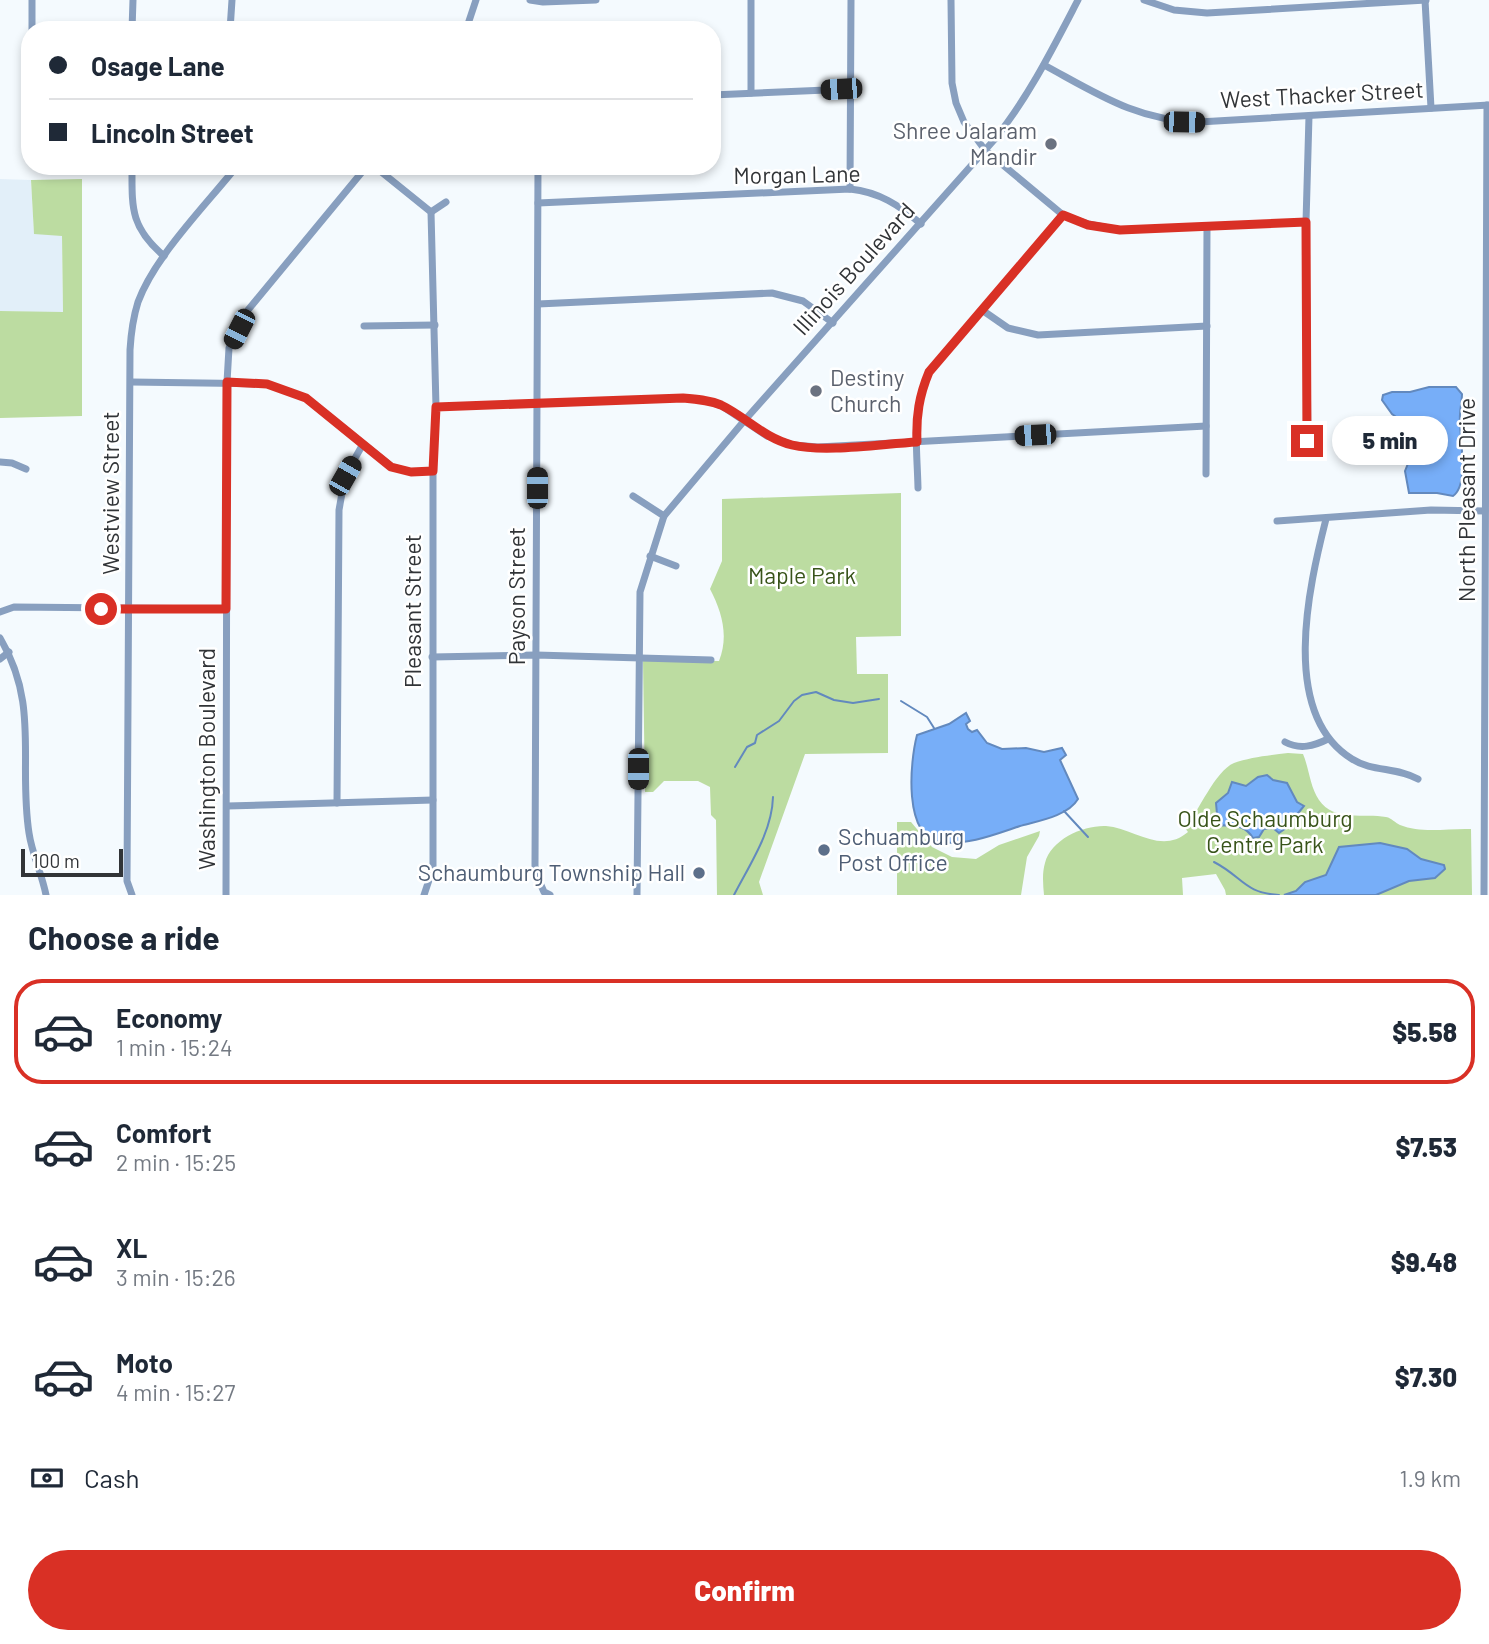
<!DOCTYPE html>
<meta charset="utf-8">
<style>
body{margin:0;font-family:Barlow,sans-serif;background:#f6f6f7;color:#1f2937;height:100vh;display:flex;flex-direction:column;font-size:26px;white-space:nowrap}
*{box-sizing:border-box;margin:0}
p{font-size:23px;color:#747a83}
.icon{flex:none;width:38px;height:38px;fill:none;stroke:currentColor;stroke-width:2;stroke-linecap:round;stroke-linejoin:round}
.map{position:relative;height:895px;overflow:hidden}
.drawer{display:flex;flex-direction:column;background:#fff;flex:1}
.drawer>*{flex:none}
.banner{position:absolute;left:21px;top:21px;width:700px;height:154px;border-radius:28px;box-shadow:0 4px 10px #0003;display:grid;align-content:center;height:154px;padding:0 28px;background:#fff}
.scale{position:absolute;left:21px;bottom:18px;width:102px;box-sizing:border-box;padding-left:7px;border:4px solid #313437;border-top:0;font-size:19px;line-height:24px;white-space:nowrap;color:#313437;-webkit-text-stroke:5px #fff;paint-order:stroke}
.end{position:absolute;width:32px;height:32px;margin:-16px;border:9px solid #d93025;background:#fff;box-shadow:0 0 0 4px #fff}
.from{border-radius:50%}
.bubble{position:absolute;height:49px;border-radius:24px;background:#fff;box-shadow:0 4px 10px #0003;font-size:23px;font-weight:800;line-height:49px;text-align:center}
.car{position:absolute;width:21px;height:42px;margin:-21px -10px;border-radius:9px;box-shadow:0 0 5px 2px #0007;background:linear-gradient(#222 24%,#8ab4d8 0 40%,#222 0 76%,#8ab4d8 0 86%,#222 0)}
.banner b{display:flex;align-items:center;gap:24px;height:66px;font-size:26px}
.banner b+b{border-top:2px solid #e0e1e3}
.banner i{width:18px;height:18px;background:#1f2937}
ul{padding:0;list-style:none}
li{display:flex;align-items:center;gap:21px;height:105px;margin:0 14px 10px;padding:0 14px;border:4px solid transparent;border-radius:28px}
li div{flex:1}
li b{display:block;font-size:26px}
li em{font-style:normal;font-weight:800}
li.selected{border-color:#d93025}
li>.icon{width:63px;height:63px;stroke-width:1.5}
h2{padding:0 28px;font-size:32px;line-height:84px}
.pay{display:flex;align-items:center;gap:18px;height:77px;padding:0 28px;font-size:26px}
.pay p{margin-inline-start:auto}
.primary-button{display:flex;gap:14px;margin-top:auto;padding:14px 28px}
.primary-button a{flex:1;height:80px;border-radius:42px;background:#d93025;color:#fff;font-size:28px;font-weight:800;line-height:80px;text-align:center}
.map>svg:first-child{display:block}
.built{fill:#e2eff9}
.green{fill:#bcdca1}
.water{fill:#77aef8;stroke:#6289be;stroke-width:2}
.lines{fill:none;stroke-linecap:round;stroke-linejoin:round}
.stream{stroke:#6289be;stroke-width:2}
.minor{stroke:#889fbf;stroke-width:7}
.route{stroke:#d93025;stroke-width:9}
.worship-dot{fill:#6b7280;stroke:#fff;stroke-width:2.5}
.service-dot{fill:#5c6f8a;stroke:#fff;stroke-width:2.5}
.labels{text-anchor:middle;stroke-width:5;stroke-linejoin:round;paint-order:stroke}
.street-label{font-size:23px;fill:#313437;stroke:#fff}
.worship-label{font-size:23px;fill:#5b616d;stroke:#fff;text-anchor:end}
.park-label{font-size:23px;fill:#38541a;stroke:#fff}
.service-label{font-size:23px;fill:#4e5e75;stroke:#fff;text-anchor:start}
</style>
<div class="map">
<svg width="1489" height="895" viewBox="0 0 1489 895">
<rect width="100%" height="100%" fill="#f4fafe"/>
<polygon class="built" points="0,179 31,180 34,233 62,235 63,313 0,311"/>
<g class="green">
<polygon points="82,179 82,416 0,418 0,311 63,312 62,236 34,234 31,180"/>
<path d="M901 493V636L856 637 857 674H888V753L805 754 759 882 763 895H717L716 820 711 815 710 787 698 781H664L653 792H645L643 660 719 661C729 636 722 612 710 589L722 561V499Z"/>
<path d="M1288 753 1303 754C1309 768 1310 787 1319 800 1334 822 1365 813 1386 817 1392 818 1395 823 1400 825 1422 834 1449 828 1471 829L1472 895H1226L1225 890 1216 874 1182 878 1183 895H1044C1043 884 1042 873 1045 863 1051 839 1084 825 1106 826 1134 828 1161 855 1188 832L1185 828C1199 811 1215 771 1234 763 1250 757 1271 755 1288 753Z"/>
<polygon points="897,822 911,822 932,847 952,857 976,859 999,845 1040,831 1039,836 1027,857 1021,895 897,895"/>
</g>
<g class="water">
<path d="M1429 387H1456L1462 394C1462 403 1459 412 1460 422 1460 440 1469 485 1453 496L1437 493H1409L1405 471 1415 446 1413 435 1406 424 1392 414 1382 400 1383 395 1392 392H1410Z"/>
<path d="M966 713 970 721 966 724 968 729 972 732 977 730 987 743 1002 749 1026 748 1044 752 1062 748 1066 755 1060 760 1078 799C1068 816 1038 821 1020 826 996 834 966 846 940 842 903 836 910 762 917 735L949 724Z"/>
<path d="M1267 775 1273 780 1287 783 1297 802 1304 806 1286 828 1279 833 1273 828 1264 829 1259 837 1253 838C1242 821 1229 828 1214 824L1217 814 1216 803 1228 793 1232 782 1246 786 1258 777Z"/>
<polygon points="1380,843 1407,849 1421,859 1444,865 1445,869 1435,878 1409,881 1376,895 1284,895 1296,891 1305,882 1326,875 1339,847"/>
</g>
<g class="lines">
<g class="stream">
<polyline points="901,701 927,717 934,728"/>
<polyline points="735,767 747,747 755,743 757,735 779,721 794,701 802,695 816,692 834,700 853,703 879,699"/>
<polyline points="1064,811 1088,837"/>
<path d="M1214 862C1243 877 1244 893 1279 895"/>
<path d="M734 895C750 864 772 832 773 797"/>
</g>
<g class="minor">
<polyline points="530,0 543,2 596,0"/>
<polyline points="951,0 952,83 956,103 964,122 985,150 1063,215 1088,224 1120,230 1306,222"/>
<polyline points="1144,0 1174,10 1207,13 1426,0"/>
<polyline points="1425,0 1431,108"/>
<polyline points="32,30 32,0"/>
<polyline points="132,30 133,0"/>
<polyline points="230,30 232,0"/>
<polyline points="323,30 354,30"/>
<polyline points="466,30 476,0"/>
<path d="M1044 65C1096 93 1137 121 1199 122L1489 105"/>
<polyline points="751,93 751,0"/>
<polyline points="712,95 850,89"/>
<polyline points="25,132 30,114"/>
<path d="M132 166C132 208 130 227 164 256"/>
<polyline points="374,166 431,212 436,407 433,471 433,868 424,895"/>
<polyline points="538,166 535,866 537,876 544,892 550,895"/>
<polyline points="850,189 851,0"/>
<path d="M538 203 850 189C879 192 899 205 921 224"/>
<polyline points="431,212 446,202"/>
<polyline points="538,304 772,293 803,301 833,323"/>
<polyline points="982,310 1008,328 1038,335 1207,326"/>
<polyline points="364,326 435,325"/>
<polyline points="131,382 266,384 306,398 392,467 411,472 433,471"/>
<polyline points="436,407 683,398 704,400 722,406 767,436 793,445 818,447 1206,426"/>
<polyline points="1308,456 1306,222 1309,116"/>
<polyline points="0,462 12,463 26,469"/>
<polyline points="1206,474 1207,226"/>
<path d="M918 488C917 444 911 415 929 372L1063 215"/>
<polyline points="633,496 664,516"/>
<path d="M1326 519C1309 586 1279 714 1352 759 1372 772 1397 767 1418 779"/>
<polyline points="1277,521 1431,510 1485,511"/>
<polyline points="650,556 676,566"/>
<polyline points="0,612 14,607 226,609"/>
<path d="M0 638C40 705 18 762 29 833 32 854 42 874 46 895"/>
<polyline points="432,657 536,655 711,660"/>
<polyline points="0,659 9,652"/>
<path d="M1285 742C1300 750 1314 746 1328 739"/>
<polyline points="337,803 339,510 345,476 363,444"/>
<polyline points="227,806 433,800"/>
<path d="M132 895 127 881 130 350C131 333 133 318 138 302 155 256 206 205 237 166"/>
<polyline points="226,895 227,382 229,348 248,310 367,166"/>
<path d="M637 895 640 592 664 516 744 421 994 140C1028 98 1053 48 1078 0"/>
<polyline points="1484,895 1487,105"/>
</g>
</g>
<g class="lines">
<path class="route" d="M101 609H226L227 382 267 384 306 398 391 467 411 472 433 471 436 407 683 398C696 399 709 400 721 405 746 417 764 438 792 445 825 453 881 444 917 442 916 416 919 396 929 372L1063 215 1088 225 1120 230 1306 222 1307 441"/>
</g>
<g class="worship-dot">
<circle cx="1051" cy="144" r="7"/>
<circle cx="816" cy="391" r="7"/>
</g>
<g class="service-dot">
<circle cx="824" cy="850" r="7"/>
<circle cx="699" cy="873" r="7"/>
</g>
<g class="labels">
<g class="street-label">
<text transform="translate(1322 95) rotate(-3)" y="8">West Thacker Street</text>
<text transform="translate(797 175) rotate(-1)" y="8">Morgan Lane</text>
<text transform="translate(854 269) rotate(-48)" y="8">Illinois Boulevard</text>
<text transform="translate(111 493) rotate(-90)" y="8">Westview Street</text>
<text transform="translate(1467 500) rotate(-90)" y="8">North Pleasant Drive</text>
<text transform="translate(517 596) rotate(-90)" y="8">Payson Street</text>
<text transform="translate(413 611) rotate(-90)" y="8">Pleasant Street</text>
<text transform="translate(207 759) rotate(-90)" y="8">Washington Boulevard</text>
</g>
<g class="worship-label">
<text x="1037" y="139">Shree Jalaram<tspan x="1037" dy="26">Mandir</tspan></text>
<text x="830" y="386" text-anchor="start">Destiny<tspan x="830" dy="26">Church</tspan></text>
</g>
<g class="park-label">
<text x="802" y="584">Maple Park</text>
<text x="1265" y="827">Olde Schaumburg<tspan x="1265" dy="26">Centre Park</tspan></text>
</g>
<g class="service-label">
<text x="838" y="845">Schuamburg<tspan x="838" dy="26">Post Office</tspan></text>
<text x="685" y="881" text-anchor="end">Schaumburg Township Hall</text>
</g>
</g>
</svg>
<div class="scale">100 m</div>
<i class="end from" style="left:101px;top:609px"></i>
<i class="end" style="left:1307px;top:441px"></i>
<div class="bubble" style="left:1332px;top:416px;width:116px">5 min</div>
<i class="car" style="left:841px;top:89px;rotate:267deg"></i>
<i class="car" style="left:1184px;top:122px;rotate:91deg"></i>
<i class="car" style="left:239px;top:329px;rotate:207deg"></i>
<i class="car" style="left:1035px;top:435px;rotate:267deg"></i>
<i class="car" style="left:345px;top:476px;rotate:30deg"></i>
<i class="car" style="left:537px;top:488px;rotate:0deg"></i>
<i class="car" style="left:638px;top:769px;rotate:180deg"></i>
<div class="banner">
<b><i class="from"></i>Osage Lane</b>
<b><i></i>Lincoln Street</b>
</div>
</div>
<section class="drawer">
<h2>Choose a ride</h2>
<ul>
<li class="selected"><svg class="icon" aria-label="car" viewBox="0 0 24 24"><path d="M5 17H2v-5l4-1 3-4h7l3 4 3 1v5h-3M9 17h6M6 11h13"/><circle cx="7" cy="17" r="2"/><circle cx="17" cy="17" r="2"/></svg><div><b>Economy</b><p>1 min · 15:24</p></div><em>$5.58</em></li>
<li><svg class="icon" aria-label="car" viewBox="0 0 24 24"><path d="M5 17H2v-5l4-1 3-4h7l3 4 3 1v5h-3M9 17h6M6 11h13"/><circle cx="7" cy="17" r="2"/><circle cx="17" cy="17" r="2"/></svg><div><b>Comfort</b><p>2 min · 15:25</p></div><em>$7.53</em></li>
<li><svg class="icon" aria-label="car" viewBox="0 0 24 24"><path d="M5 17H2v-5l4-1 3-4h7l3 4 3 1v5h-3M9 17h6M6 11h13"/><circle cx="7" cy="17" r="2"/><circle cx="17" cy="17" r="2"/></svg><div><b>XL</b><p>3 min · 15:26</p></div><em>$9.48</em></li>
<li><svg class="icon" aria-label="car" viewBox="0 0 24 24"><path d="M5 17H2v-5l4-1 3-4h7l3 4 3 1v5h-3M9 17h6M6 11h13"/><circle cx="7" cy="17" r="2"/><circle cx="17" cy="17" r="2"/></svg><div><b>Moto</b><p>4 min · 15:27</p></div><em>$7.30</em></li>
</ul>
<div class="pay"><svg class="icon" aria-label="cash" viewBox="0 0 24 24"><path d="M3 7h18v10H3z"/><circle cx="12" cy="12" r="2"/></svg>Cash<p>1.9 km</p></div>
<div class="primary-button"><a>Confirm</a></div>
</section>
